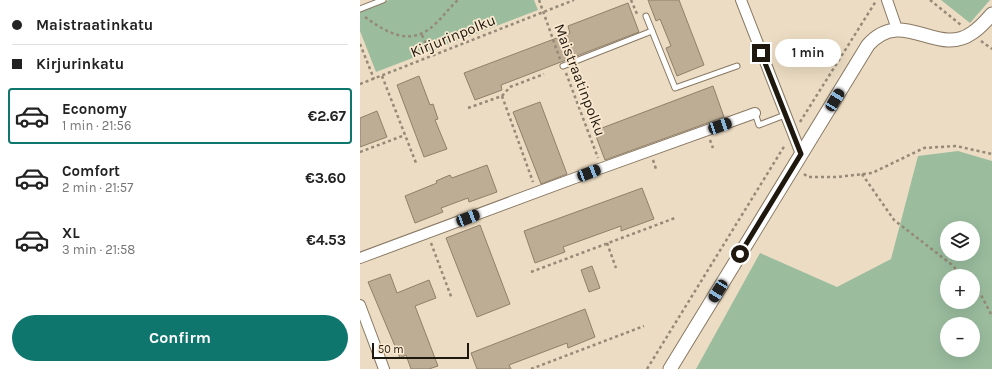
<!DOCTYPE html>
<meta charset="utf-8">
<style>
body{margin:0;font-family:Karla,sans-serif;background:#f2f2f2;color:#222;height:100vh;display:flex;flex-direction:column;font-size:15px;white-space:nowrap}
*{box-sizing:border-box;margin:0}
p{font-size:13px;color:#767676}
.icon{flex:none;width:22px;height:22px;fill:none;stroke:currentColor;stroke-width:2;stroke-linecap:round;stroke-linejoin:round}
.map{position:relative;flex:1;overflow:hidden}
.details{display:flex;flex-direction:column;background:#fff;width:360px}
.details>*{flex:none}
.top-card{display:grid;align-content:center;height:88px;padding:0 12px;background:#fff}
.fabs{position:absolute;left:580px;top:221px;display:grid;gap:8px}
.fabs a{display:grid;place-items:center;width:40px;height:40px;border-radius:50%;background:#fff;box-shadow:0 4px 16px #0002;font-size:20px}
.scale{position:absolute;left:12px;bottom:10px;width:97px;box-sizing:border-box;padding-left:4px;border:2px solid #1e180f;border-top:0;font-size:11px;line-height:14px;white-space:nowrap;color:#1e180f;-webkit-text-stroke:3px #fae9d0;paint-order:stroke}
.end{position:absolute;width:18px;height:18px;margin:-9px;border:5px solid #1e180f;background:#fff;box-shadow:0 0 0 2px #fff}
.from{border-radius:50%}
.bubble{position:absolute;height:28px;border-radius:14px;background:#fff;box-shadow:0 4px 16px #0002;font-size:13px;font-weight:700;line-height:28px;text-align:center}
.car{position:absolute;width:12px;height:24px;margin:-12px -6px;border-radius:5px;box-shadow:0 0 3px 1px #0007;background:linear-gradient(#222 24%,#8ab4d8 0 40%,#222 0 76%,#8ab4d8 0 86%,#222 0)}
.top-card b{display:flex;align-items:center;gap:14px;height:38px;font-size:15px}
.top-card b+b{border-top:1px solid #e0e0e0}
.top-card i{width:10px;height:10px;background:#222}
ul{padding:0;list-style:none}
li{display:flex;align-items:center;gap:12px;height:56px;margin:0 8px 6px;padding:0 4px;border:2px solid transparent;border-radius:4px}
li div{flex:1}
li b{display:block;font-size:15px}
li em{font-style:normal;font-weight:700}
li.current{border-color:#0f766e}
li>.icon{width:36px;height:36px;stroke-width:1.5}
.primary-button{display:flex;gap:8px;margin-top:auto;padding:8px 12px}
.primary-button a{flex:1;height:46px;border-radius:24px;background:#0f766e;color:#fff;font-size:16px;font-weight:700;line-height:46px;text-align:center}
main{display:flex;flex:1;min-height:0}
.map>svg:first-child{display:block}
.green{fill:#9bbd9e;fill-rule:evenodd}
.building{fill:#bdad95;stroke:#8f8069}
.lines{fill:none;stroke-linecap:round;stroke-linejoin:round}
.service-casing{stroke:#897963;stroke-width:7}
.minor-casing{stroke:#897963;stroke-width:12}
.tertiary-casing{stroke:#897963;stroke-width:15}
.path{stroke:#958977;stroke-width:2.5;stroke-dasharray:3 3;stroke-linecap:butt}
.service{stroke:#fff;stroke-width:5}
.minor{stroke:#fff;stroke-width:10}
.tertiary{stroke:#fff;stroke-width:13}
.route{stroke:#1e180f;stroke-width:5}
.labels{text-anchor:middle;stroke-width:3.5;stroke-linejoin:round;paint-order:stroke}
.street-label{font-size:15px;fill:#1e180f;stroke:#fae9d0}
</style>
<main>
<section class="details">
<div class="top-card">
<b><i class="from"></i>Maistraatinkatu</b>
<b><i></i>Kirjurinkatu</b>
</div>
<ul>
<li class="current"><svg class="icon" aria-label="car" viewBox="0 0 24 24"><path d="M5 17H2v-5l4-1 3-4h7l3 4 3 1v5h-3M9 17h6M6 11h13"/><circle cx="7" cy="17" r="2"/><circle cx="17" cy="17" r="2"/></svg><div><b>Economy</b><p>1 min · 21:56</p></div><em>€2.67</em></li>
<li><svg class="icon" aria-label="car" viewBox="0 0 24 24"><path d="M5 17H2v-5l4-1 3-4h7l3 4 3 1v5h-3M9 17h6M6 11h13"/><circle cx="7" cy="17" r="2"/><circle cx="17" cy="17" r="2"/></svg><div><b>Comfort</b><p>2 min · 21:57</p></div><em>€3.60</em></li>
<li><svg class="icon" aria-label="car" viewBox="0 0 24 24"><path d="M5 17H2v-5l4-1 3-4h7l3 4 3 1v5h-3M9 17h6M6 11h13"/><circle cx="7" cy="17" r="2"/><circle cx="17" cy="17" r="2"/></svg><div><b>XL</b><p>3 min · 21:58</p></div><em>€4.53</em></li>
</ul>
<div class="primary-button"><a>Confirm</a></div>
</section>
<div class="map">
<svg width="632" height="369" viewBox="0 0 632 369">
<rect width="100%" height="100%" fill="#ecdcc3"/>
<g class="green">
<polygon points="29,0 174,0 178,10 16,72 0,31 0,11"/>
<polygon points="581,0 630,0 610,23"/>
<path d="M598 151 632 161V369H336L400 253 477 287 531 259 558 156ZM587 228H613V254H587ZM587 276H613V302H587ZM587 324H613V350H587Z"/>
</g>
<g class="building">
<polygon points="288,0 319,0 344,65 317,76 306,48 311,46 300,19 296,21"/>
<polygon points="268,3 279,32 141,85 142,90 115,100 104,73 210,33 208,26"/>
<polygon points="59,76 70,105 73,104 78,119 75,120 87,149 64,157 37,85"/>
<polygon points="353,86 364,117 245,160 234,131"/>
<polygon points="180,102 207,174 181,184 153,112"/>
<polygon points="17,111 27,137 0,147 0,118"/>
<polygon points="127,165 137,192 109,202 108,198 81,208 83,212 55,223 45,196 77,183 76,181 90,175 92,178"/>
<polygon points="282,188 294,219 261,231 261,226 203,247 205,252 175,263 164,231"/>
<polygon points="120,225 150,304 117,317 86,238"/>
<polygon points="232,266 240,288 229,292 221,270"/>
<polygon points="30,274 37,293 69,280 76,298 55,306 78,366 69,369 51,369 46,355 40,358 8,282"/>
<polygon points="225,309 235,337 208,348 207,343 149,365 151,369 117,369 111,353"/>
</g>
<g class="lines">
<defs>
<g id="service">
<polyline points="0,9 23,0"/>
<polyline points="286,16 315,88 377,66"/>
<polyline points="203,66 292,31"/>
<polyline points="395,113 399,125 425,115"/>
</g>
<g id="minor">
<polyline points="381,0 441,154"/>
<polyline points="527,0 537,29"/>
<polyline points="0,258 242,168 395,113"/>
<polyline points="0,305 24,369"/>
</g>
<path id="tertiary" d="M310 369 508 45C543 6 577 58 612 33 620 28 626 21 632 14"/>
</defs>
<use href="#service" class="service-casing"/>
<use href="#minor" class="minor-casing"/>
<use href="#tertiary" class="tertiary-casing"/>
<g class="path">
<polyline points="179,0 200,59"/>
<polyline points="271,0 277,14"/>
<polyline points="570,0 601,25"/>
<path d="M5 17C27 33 51 47 74 25 83 17 89 8 98 0"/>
<polyline points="62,35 71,56"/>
<polyline points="621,41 632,49"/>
<polyline points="0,44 14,79"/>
<polyline points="206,73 238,158"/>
<polyline points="22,76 56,163"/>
<polyline points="0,84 214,0"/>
<polyline points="142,96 150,87 184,74"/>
<polyline points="108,108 142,96 173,182"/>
<polyline points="440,122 516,1"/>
<polyline points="350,140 353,148"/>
<polyline points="0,152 45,135"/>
<polyline points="293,160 296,169"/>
<polyline points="444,174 448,177 477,177 512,173 564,148 596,146 632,154"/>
<polyline points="502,174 534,220 591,264 603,276"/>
<polyline points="71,243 92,299"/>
<polyline points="247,243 256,268"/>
<polyline points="171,272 315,218"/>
<polyline points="613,287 620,293 632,316"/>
<polyline points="171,369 284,326"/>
<polyline points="287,369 425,145"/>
</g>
<use href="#service" class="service"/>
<use href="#minor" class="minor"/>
<use href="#tertiary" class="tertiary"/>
</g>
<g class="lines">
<polyline class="route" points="380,254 441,154 401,53"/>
</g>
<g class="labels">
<g class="street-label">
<text transform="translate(93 36) rotate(-22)" y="5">Kirjurinpolku</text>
<text transform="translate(220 80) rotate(69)" y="5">Maistraatinpolku</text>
</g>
</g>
</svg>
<div class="fabs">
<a><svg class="icon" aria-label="layers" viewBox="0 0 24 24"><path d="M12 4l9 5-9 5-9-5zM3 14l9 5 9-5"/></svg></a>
<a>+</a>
<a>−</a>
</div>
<div class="scale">50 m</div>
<i class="end from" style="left:380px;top:254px"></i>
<i class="end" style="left:401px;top:53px"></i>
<div class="bubble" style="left:415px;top:39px;width:66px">1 min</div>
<i class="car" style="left:475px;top:100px;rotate:31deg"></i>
<i class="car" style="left:360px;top:126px;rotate:71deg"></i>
<i class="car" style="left:229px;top:173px;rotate:69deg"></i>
<i class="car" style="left:108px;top:218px;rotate:69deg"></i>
<i class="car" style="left:358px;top:291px;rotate:212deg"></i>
</div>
</main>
